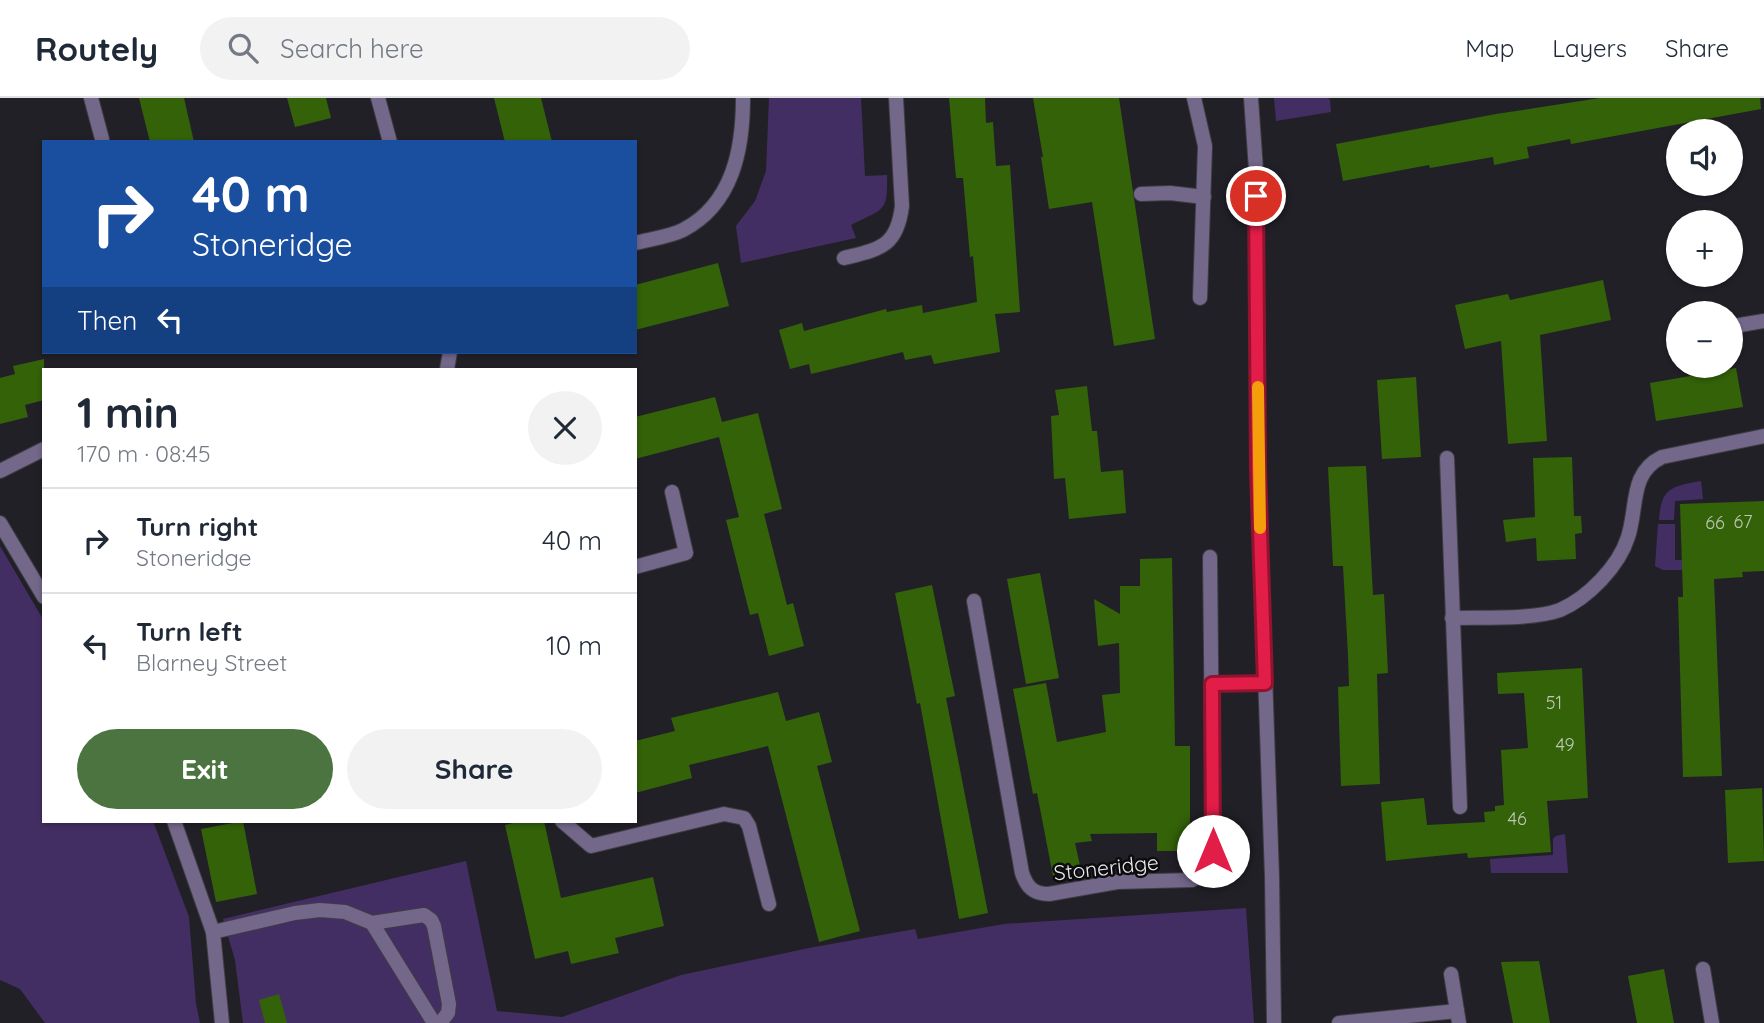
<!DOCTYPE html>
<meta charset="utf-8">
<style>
:root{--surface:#fff;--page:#f2f2f3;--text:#1f2937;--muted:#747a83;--line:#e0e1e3;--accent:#4c7441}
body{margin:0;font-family:Quicksand,sans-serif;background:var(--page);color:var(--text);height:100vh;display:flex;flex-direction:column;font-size:26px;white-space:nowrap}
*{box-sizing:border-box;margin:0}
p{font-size:23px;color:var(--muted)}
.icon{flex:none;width:38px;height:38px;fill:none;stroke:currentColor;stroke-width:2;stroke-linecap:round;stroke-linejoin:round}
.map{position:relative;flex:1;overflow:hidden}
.drawer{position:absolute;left:42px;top:270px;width:595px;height:455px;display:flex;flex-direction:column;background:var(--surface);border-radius:0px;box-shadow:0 2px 5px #0004}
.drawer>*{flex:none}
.banner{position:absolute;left:42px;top:42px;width:595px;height:214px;border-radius:0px;box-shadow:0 2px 5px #0004;background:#1a4fa0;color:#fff;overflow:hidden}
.tools{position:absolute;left:1666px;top:21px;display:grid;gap:14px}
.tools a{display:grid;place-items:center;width:77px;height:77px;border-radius:50%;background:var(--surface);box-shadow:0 2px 5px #0004;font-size:35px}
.pin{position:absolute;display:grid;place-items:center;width:60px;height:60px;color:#fff;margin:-30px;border:4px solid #fff;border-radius:50%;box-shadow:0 2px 7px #0007}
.me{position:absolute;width:77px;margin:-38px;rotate:0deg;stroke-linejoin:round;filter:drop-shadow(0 0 5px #0008)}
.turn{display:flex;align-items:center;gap:24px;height:147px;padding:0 35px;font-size:32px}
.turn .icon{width:91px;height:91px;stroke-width:2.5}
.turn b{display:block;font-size:49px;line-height:60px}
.then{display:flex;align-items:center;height:66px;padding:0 35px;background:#0003;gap:14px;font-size:26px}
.round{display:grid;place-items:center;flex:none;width:74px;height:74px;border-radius:37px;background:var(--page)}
.summary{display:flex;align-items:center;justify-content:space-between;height:119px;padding:0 35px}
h1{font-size:42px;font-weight:700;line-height:52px}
.action{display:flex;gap:14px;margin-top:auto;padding:14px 35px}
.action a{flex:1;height:80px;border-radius:42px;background:var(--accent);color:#fff;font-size:28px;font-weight:700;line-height:80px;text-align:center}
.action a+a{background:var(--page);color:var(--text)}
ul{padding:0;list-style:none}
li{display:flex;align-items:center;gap:21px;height:105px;padding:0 35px;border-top:2px solid var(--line)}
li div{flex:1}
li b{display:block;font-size:26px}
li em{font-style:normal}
header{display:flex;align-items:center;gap:42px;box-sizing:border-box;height:98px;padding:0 35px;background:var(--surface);border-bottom:2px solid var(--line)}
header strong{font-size:33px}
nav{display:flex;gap:38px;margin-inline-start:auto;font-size:24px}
.search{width:490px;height:63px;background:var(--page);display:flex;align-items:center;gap:18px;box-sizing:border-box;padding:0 24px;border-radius:38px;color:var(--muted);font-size:26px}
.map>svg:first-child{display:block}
.green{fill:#432e63}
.building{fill:#336209}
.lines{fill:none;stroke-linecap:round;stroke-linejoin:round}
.minor-casing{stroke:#3e3c43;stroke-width:16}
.tertiary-casing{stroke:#3e3c43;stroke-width:16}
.minor{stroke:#73678a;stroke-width:14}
.tertiary{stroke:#73678a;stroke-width:14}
.route-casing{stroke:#92132f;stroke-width:18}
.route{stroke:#e11d48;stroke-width:12}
.slow{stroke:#f59e0b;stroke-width:12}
.labels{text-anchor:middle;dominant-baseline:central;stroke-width:5;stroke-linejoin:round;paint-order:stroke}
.number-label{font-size:18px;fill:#bcc7b4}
.street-label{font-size:21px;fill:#eae9ed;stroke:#0c0b0d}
</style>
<header>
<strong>Routely</strong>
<div class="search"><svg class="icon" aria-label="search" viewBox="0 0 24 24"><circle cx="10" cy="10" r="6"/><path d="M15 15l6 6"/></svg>Search here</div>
<nav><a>Map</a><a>Layers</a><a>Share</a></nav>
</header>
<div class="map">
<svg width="1764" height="925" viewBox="0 0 1764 925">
<rect width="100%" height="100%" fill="#222027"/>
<g class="green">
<path d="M 769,0 L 861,0 L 865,78 L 887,77 C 888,116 883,110 851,127 L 856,140 L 741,165 L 736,128 L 755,103 L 766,73 Z"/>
<path d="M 1274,0 L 1328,0 L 1330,2 L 1331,14 L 1276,23 Z"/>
<path d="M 1701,383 L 1703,401 L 1675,403 L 1674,422 L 1659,422 C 1661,390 1672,388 1701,383 Z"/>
<path d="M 1658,426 L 1675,426 L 1675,462 L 1682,462 L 1682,472 L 1663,472 L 1655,468 Z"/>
<path d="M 0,448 L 44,523 L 44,723 L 153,723 L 189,819 L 196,906 L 200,925 L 45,925 L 20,891 L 0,882 Z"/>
<path d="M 1565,736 L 1568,775 L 1491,775 L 1490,761 L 1553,757 L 1553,741 L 1556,738 Z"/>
<path d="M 466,763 L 497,913 L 562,919 L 681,877 L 809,850 L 915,831 L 918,841 L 1004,826 L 1246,810 L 1254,925 L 243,925 L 235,862 L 223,821 Z"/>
</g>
<g class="building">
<path d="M 139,0 L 184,0 L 194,44 L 150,44 Z"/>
<path d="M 287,0 L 326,0 L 331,20 L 295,29 Z"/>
<path d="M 494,0 L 541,0 L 552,44 L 505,44 Z"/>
<path d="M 949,0 L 985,0 L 986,25 L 993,24 L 996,68 L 1010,67 L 1020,214 L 995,216 L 1000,254 L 934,266 L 931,257 L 905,262 L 903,254 L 811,276 L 809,266 L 790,271 L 779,232 L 802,225 L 804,233 L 886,211 L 887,214 L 922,207 L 923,215 L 977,204 L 973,158 L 970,159 L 963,80 L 956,80 Z"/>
<path d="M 1033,0 L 1119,0 L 1155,241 L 1114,248 L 1092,104 L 1049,111 L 1041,59 L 1043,59 Z"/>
<path d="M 1600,0 L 1760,0 L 1761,11 L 1571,46 L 1570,41 L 1527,49 L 1529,60 L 1494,67 L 1493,59 L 1430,70 L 1429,67 L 1343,83 L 1336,46 L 1496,16 Z"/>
<path d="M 718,165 L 729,208 L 635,232 L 635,187 Z"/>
<path d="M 1603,182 L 1611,222 L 1540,237 L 1547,343 L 1508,346 L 1501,243 L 1465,251 L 1455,207 L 1508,196 L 1510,202 Z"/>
<path d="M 44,261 L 44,302 L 25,307 L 28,319 L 0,326 L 0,280 L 15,276 L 13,268 Z"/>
<path d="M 1736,270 L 1743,309 L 1656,323 L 1650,285 Z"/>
<path d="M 1416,279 L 1421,359 L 1382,361 L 1377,282 Z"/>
<path d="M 1087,288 L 1092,333 L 1097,333 L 1101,374 L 1123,372 L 1126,415 L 1069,421 L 1065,380 L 1054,381 L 1051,318 L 1059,317 L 1055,292 Z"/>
<path d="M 715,299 L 722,324 L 758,315 L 782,411 L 764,416 L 787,507 L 793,505 L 804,548 L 769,558 L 758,515 L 750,517 L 726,422 L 739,419 L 719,339 L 635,361 L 635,319 Z"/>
<path d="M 1572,359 L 1574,418 L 1581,418 L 1582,435 L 1575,436 L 1576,461 L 1537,463 L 1536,440 L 1506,444 L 1503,422 L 1535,419 L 1533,360 Z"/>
<path d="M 1366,368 L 1373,497 L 1384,496 L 1386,535 L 1388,575 L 1377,576 L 1380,686 L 1341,688 L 1338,589 L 1349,588 L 1348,557 L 1343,468 L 1333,468 L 1328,369 Z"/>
<path d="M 1764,403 L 1764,473 L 1742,474 L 1743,479 L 1714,481 L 1722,678 L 1683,679 L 1678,499 L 1683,499 L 1680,406 Z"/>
<path d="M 1172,460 L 1175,648 L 1190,648 L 1190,753 L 1157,753 L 1157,735 L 1090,736 L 1092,743 L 1075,745 L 1081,772 L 1053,778 L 1037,695 L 1033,696 L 1013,591 L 1046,585 L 1057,644 L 1106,634 L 1102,597 L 1120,595 L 1119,545 L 1098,548 L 1094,501 L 1120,516 L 1120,488 L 1140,488 L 1140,461 Z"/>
<path d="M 1040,475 L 1059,580 L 1026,586 L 1007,481 Z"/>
<path d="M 932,487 L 955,598 L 946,600 L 988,815 L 959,821 L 920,605 L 917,606 L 895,495 Z"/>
<path d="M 1582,570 L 1588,700 L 1547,703 L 1551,754 L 1468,760 L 1467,755 L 1386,763 L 1381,704 L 1424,700 L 1427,727 L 1485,724 L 1484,714 L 1495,713 L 1495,708 L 1504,707 L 1501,652 L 1528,650 L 1524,595 L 1498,596 L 1497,575 Z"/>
<path d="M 778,594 L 786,623 L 819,614 L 832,664 L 817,668 L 860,833 L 819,844 L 768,648 L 689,667 L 692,680 L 635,695 L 635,643 L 675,633 L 671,620 Z"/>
<path d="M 1762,690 L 1764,763 L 1728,765 L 1725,692 Z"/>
<path d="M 243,723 L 257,796 L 216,804 L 201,731 Z"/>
<path d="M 521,723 L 544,723 L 561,800 L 653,779 L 664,828 L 615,840 L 619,855 L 571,866 L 568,853 L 535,861 L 505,727 Z"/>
<path d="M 1539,863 L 1550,925 L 1513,925 L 1501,864 Z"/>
<path d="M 1664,871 L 1674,925 L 1637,925 L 1628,878 Z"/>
<path d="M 279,896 L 287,925 L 265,925 L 259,902 Z"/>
</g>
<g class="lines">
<defs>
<g id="minor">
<path d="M 91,0 L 102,41"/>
<path d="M 378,0 L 390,44"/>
<path d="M 1194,0 L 1205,48 L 1200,200"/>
<path d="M 1141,96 L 1170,95 L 1204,99"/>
<path d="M 635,145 C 650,141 669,139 683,132 C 733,106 743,51 743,0"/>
<path d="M 844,160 C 880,151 897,149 902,108 L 896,0"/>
<path d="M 1740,227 L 1764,223"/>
<path d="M 447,271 L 450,254"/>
<path d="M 1447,360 L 1460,709"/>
<path d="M 0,373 L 44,351"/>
<path d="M 0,425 L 44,499"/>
<path d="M 635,469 L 686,455 L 672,394"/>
<path d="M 974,503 L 1022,775 C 1027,789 1033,796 1049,796 L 1117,784 L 1192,782 C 1206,776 1210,768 1213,753 L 1210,459"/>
<path d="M 1452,520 C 1482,519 1533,522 1560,512 C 1588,500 1619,468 1628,439 C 1638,409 1629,375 1662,359 L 1764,338"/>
<path d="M 1212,586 L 1265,585"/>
<path d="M 174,723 L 213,834 L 222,925"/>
<path d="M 562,723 L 591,748 L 724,716 L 744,720 L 749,728 L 769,806"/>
<path d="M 372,825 L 434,925"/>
<path d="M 213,834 L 295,815 L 320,812 L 345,814 L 372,825 L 424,817 L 431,822 L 434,828 L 449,906 L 448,915 L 440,925"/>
<path d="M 1703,871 L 1712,925"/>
<path d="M 1451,876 L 1459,925"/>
<path d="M 1339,925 L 1457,913"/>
</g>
<path id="tertiary" d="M 1251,0 L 1256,72 L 1258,371 L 1272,779 L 1274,925"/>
</defs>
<use href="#minor" class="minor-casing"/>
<use href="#tertiary" class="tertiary-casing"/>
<use href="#minor" class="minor"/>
<use href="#tertiary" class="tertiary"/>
</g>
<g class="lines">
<defs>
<path id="route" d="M 1213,753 L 1212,586 L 1265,585 L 1258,371 L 1256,98"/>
</defs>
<use href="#route" class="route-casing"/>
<use href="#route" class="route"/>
<path class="slow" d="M 1258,289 L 1260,430"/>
</g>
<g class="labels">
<g class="number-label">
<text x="1743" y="423">67</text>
<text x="1715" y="424">66</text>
<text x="1554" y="604">51</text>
<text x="1565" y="646">49</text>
<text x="1517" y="720">46</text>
</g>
<g class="street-label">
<text transform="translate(1106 769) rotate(-6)">Stoneridge</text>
</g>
</g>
</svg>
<div class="tools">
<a><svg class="icon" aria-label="sound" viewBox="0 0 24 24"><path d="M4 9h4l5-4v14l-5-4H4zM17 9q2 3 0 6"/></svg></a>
<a>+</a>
<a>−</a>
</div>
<div class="pin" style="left:1256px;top:98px;background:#d93025"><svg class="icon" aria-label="arrive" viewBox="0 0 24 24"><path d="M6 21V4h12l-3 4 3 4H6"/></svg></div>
<svg class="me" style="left:1213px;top:753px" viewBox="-20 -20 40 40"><circle r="19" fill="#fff"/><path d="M0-13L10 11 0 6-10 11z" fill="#e11d48"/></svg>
<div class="banner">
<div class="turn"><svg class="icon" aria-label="right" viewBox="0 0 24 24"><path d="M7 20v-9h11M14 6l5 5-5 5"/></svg><div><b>40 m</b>Stoneridge</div></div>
<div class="then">Then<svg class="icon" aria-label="left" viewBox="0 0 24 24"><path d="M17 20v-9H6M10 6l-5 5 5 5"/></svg></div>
</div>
<section class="drawer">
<div class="summary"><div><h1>1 min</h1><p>170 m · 08:45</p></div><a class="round"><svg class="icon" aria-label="close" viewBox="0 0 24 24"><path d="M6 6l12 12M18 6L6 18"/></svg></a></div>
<ul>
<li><svg class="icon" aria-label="right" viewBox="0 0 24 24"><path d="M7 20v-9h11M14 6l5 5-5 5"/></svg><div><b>Turn right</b><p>Stoneridge</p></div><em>40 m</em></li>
<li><svg class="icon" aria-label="left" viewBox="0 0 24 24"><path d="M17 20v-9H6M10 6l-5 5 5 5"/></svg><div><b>Turn left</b><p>Blarney Street</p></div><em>10 m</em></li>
</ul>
<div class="action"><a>Exit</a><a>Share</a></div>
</section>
</div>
